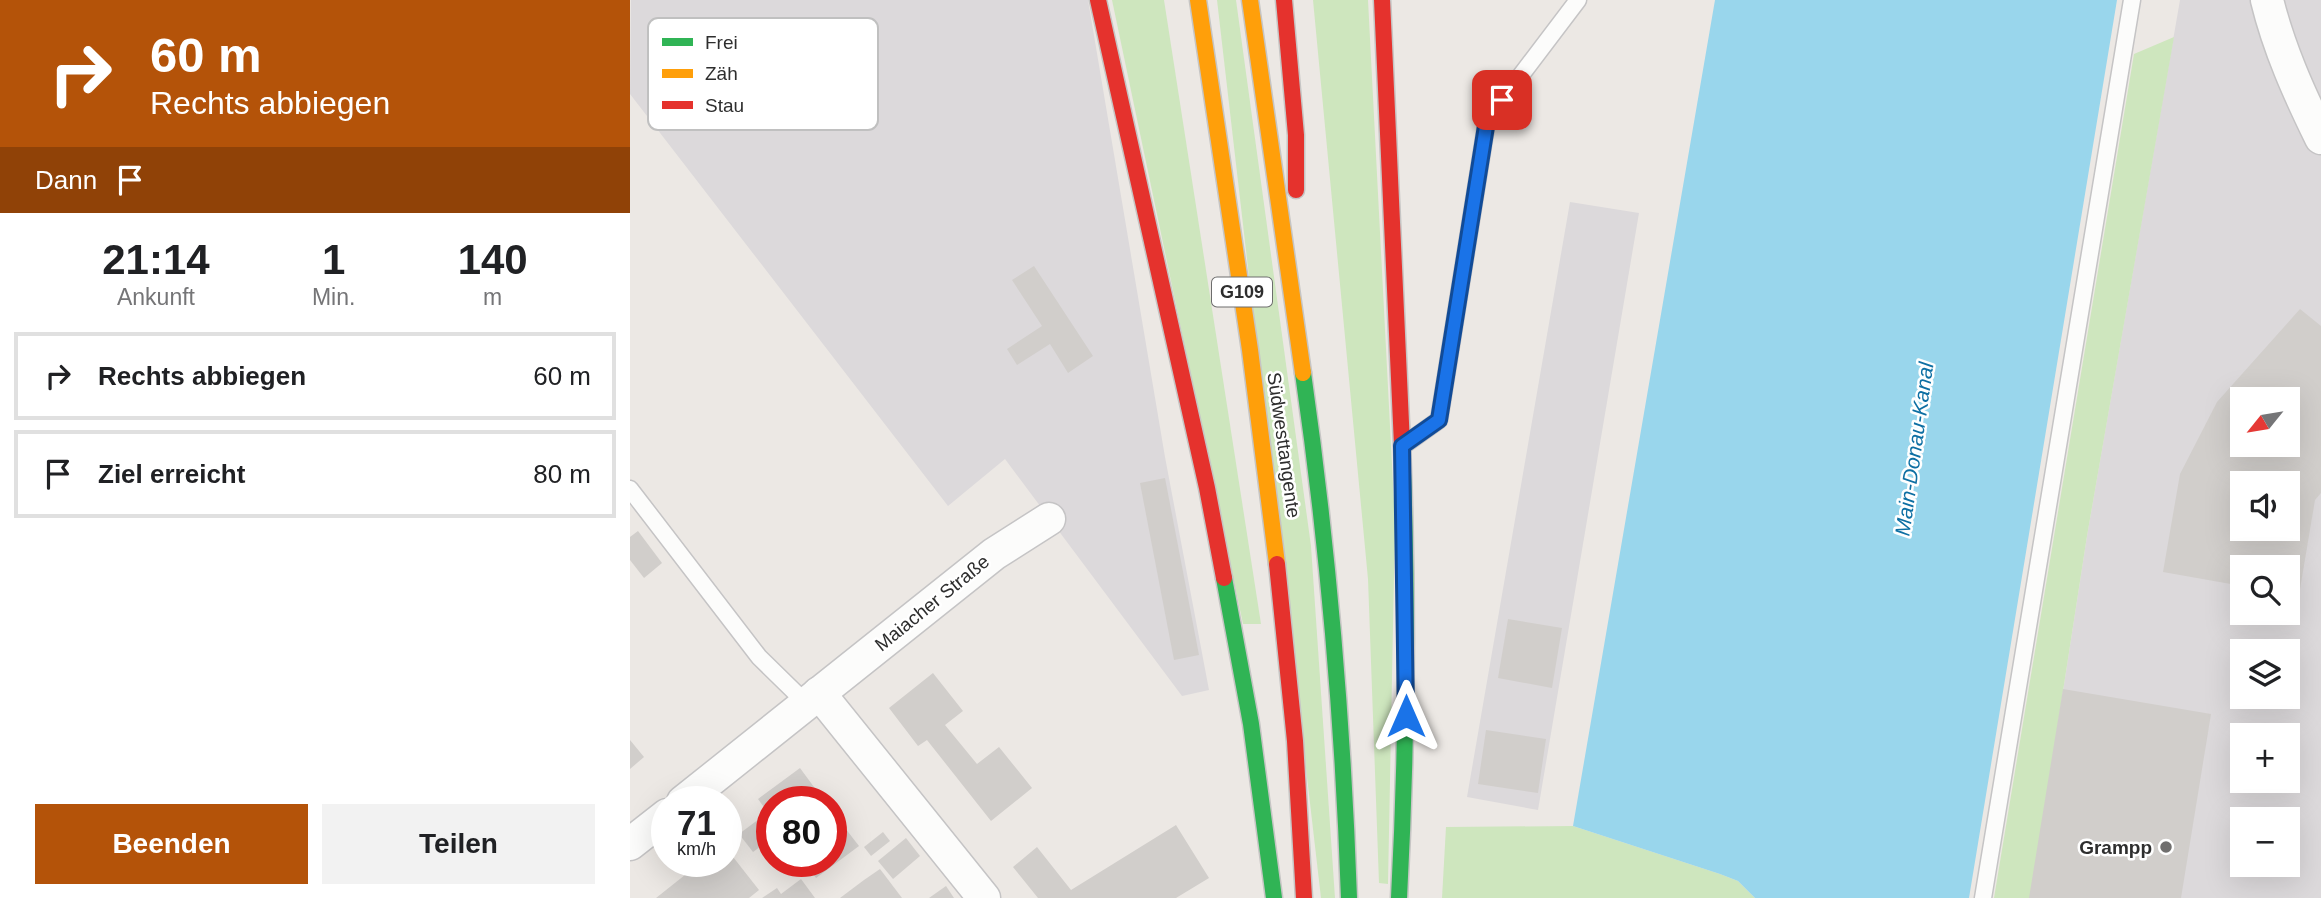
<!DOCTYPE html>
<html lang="de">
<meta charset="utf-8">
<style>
:root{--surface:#fff;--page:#f2f2f2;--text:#202124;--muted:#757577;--line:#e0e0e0;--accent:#b45309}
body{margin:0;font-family:Helvetica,sans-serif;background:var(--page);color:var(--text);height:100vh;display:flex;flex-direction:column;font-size:26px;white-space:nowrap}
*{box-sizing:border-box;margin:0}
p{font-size:23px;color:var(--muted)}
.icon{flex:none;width:38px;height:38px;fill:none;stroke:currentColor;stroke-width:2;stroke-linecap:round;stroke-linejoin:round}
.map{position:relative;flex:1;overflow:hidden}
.side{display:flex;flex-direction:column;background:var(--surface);width:630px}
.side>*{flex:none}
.guide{background:#b45309;color:#fff;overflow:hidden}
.needle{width:46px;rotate:240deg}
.fabs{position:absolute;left:1600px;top:387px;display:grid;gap:14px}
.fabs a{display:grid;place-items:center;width:70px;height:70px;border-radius:0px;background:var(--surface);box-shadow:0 7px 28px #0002;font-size:35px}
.speed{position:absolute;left:21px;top:786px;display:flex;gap:14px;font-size:35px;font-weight:700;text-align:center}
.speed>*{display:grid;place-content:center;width:91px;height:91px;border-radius:50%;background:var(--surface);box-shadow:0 7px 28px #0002;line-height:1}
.speed small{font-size:18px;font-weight:400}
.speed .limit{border:10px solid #d22;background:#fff;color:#111}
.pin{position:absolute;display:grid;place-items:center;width:60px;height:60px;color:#fff;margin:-30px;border-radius:14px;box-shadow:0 4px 10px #0006}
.me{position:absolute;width:77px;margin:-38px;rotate:0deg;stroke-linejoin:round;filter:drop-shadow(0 0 5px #0008)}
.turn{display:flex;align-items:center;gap:24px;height:147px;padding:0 35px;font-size:32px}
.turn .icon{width:91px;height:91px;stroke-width:2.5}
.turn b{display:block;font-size:49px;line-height:60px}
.then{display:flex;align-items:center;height:66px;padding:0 35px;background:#0003;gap:14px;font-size:26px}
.eta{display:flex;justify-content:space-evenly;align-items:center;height:119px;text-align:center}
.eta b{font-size:42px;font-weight:700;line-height:49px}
.button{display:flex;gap:14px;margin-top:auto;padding:14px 35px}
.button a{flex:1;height:80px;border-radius:0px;background:var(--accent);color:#fff;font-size:28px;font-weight:700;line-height:80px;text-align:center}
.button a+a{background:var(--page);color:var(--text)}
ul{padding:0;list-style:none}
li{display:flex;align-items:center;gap:21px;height:88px;margin:0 14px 10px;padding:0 21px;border:4px solid var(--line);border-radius:0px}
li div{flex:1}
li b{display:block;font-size:26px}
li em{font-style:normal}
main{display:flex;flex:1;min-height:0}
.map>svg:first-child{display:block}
.industrial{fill:#dcd9db;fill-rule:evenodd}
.green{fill:#cee6be}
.water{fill:#99d6ec}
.building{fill:#d1cecb;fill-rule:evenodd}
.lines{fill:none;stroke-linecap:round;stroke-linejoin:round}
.lane-casing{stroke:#c5c4c5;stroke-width:19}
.street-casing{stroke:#c5c4c5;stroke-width:35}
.fast-casing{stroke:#c6c5c4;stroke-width:19}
.slow-casing{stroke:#c6c5c4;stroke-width:19}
.jam-casing{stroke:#c6c5c4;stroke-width:19}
.lane{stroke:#fcfcfb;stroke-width:16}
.street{stroke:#fcfcfb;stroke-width:32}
.fast{stroke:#30b455;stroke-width:16}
.slow{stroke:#ff9f0a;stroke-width:16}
.jam{stroke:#e5322d;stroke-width:16}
.route-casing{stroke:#114b97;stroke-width:18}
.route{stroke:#1a73e8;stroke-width:12}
.poi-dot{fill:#706f6e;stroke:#fff;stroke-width:2.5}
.labels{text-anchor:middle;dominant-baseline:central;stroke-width:5;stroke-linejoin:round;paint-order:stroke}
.shield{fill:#fff;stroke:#6d6d6d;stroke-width:2}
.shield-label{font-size:18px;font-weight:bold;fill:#2e2e2e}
.street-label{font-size:19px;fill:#2e2e2e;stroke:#fff}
.poi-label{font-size:19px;font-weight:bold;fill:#2e2e2e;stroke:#fff;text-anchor:end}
.water-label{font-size:21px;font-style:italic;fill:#0d6fa3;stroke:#fff}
.key{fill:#fff;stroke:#c0c0c0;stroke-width:2}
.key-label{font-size:19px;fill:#2e2e2e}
</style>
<main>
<section class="side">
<div class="guide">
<div class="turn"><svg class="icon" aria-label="right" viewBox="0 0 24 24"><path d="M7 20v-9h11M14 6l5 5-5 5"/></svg><div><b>60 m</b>Rechts abbiegen</div></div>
<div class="then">Dann<svg class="icon" aria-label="arrive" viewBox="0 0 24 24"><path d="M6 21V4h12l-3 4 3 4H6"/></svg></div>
</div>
<div class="eta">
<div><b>21:14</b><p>Ankunft</p></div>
<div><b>1</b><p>Min.</p></div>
<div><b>140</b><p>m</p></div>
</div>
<ul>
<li><svg class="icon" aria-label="right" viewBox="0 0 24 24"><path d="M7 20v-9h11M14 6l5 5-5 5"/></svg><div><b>Rechts abbiegen</b></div><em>60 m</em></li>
<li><svg class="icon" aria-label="arrive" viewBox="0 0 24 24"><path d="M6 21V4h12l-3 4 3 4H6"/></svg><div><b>Ziel erreicht</b></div><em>80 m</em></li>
</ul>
<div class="button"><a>Beenden</a><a>Teilen</a></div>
</section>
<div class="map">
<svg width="1691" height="898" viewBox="0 0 1691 898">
<rect width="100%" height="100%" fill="#ece8e4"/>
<g class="industrial">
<path d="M 1,0 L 458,0 L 535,457 L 579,690 L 552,696 L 375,459 L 318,506 L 0,94 Z"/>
<path d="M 1550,0 L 1691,0 L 1691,898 L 1401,898 L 1457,536 ZM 1612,399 L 1657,399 L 1657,444 L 1612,444 ZM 1612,483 L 1657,483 L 1657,528 L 1612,528 ZM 1612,567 L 1657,567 L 1657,612 L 1612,612 ZM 1612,651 L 1657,651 L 1657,696 L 1612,696 ZM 1612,735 L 1657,735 L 1657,780 L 1612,780 ZM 1612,819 L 1657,819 L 1657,864 L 1612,864 Z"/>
<path d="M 940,202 L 1009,213 L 908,810 L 837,797 Z"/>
</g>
<g class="green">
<path d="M 482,0 L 534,0 L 631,624 L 613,624 Z"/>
<path d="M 587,0 L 606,0 L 681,546 L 705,898 L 691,898 Z"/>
<path d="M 683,0 L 738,0 L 765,523 L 758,884 L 749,883 L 738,579 Z"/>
<path d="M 1544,37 L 1457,536 L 1401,898 L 1364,898 L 1504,54 Z"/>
<path d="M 943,826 L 1090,874 L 1108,881 L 1125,898 L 812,898 L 816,827 Z"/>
</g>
<path class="water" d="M 1085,0 L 1487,0 L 1339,898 L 1125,898 L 1108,881 L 1090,874 L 943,826 Z"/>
<g class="building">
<path d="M 404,266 L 463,356 L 438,373 L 420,344 L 387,365 L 377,349 L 412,326 L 382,280 Z"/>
<path d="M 1670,309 L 1691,326 L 1691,493 L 1685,500 L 1669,595 L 1657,593 L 1657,567 L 1612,567 L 1612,586 L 1533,572 L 1550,474 L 1587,402 ZM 1612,399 L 1657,399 L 1657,444 L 1612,444 ZM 1612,483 L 1657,483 L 1657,528 L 1612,528 Z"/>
<path d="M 535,478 L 569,655 L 544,660 L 510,483 Z"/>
<path d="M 8,531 L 32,563 L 14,578 L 0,560 L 0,537 Z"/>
<path d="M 878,619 L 932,628 L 922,688 L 868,678 Z"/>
<path d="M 303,673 L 333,711 L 315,725 L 347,764 L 369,747 L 402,788 L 361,821 L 297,740 L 288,746 L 259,708 Z"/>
<path d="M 1433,689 L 1581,714 L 1551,898 L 1399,898 Z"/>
<path d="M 856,730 L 916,739 L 908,793 L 848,784 Z"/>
<path d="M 0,740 L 14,757 L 0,769 Z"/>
<path d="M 170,768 L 195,802 L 142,802 L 142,818 L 128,799 Z"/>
<path d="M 201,810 L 229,846 L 186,878 L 174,861 L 201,861 Z"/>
<path d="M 129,819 L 142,838 L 123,852 L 109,834 Z"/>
<path d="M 546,825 L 579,878 L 546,898 L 408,898 L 383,867 L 407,847 L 441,890 Z"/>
<path d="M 253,832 L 260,841 L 241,856 L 234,847 Z"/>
<path d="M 276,838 L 290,856 L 263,879 L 248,861 Z"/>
<path d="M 96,848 L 129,890 L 119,898 L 26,898 L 60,871 L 57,868 L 66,861 L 96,861 Z"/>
<path d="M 250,869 L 272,898 L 210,898 L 234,880 Z"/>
<path d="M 171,879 L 185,898 L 132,898 L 147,888 L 151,894 Z"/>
<path d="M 316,886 L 324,898 L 299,898 Z"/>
</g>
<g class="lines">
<defs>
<g id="lane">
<path d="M 774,445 L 809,420 L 857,120 L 948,0"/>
<path d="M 0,489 L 129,657 L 176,703"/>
<path d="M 1353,898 L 1502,0"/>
</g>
<g id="street">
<path d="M 1637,0 C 1649,49 1669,93 1691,138"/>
<path d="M 189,693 L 354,898"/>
<path d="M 53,802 L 364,554 L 419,519"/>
<path d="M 0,844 L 37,815"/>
</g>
<g id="fast">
<path d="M 673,373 C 698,547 713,722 719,898"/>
<path d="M 594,578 L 621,724 L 644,898"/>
<path d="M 769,898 C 777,747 778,596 772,445"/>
</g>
<g id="slow">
<path d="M 568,0 L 620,350 L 647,564"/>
<path d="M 620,0 L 673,373"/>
</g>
<g id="jam">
<path d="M 468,0 L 577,488 L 594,578"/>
<path d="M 654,0 L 666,135 L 666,190"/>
<path d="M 752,0 L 772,445"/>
<path d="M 647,564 L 665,741 L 674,898"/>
</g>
</defs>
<use href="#lane" class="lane-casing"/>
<use href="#street" class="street-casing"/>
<use href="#fast" class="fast-casing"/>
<use href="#slow" class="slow-casing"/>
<use href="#jam" class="jam-casing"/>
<use href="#lane" class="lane"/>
<use href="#street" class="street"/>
<use href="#fast" class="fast"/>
<use href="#slow" class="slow"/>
<use href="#jam" class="jam"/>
</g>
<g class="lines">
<defs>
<path id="route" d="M 776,716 L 772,446 L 809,420 L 857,120 L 872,100"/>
</defs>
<use href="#route" class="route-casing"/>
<use href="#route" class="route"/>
</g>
<circle class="poi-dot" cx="1536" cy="847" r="7"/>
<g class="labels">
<rect class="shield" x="582" y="277.5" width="60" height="29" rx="5"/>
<g class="shield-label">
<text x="612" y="292">G109</text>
</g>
<g class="street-label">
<text transform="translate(654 445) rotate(82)">Südwesttangente</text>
<text transform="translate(302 603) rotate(-39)">Maiacher Straße</text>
</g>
<g class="poi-label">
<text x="1522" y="847">Grampp</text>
</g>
<g class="water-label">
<text transform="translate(1284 449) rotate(-82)">Main-Donau-Kanal</text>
</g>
</g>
<rect x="18" y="18" width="230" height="112" rx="10" class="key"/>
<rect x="32" y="38" width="31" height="8" fill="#30b455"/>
<rect x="32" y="69" width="31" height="9" fill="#ff9f0a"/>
<rect x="32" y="101" width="31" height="8" fill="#e5322d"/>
<g class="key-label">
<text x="75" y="49">Frei</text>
<text x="75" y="80">Zäh</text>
<text x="75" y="112">Stau</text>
</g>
</svg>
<div class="fabs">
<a><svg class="needle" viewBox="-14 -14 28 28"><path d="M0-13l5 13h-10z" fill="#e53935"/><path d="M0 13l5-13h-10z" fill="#757577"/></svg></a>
<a><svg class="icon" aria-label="sound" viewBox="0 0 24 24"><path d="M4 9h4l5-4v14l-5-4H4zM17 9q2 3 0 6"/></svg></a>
<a><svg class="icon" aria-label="search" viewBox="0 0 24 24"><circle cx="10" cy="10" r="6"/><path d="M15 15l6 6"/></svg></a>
<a><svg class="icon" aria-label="layers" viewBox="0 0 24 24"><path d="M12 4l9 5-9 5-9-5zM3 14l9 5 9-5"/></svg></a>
<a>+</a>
<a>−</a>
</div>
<div class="speed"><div>71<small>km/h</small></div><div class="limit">80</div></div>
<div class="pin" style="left:872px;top:100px;background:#d93025"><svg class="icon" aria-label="arrive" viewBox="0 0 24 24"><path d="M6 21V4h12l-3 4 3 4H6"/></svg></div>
<svg class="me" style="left:776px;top:716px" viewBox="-20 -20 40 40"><path d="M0-17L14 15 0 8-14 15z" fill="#1a73e8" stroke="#fff" stroke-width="4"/></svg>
</div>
</main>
